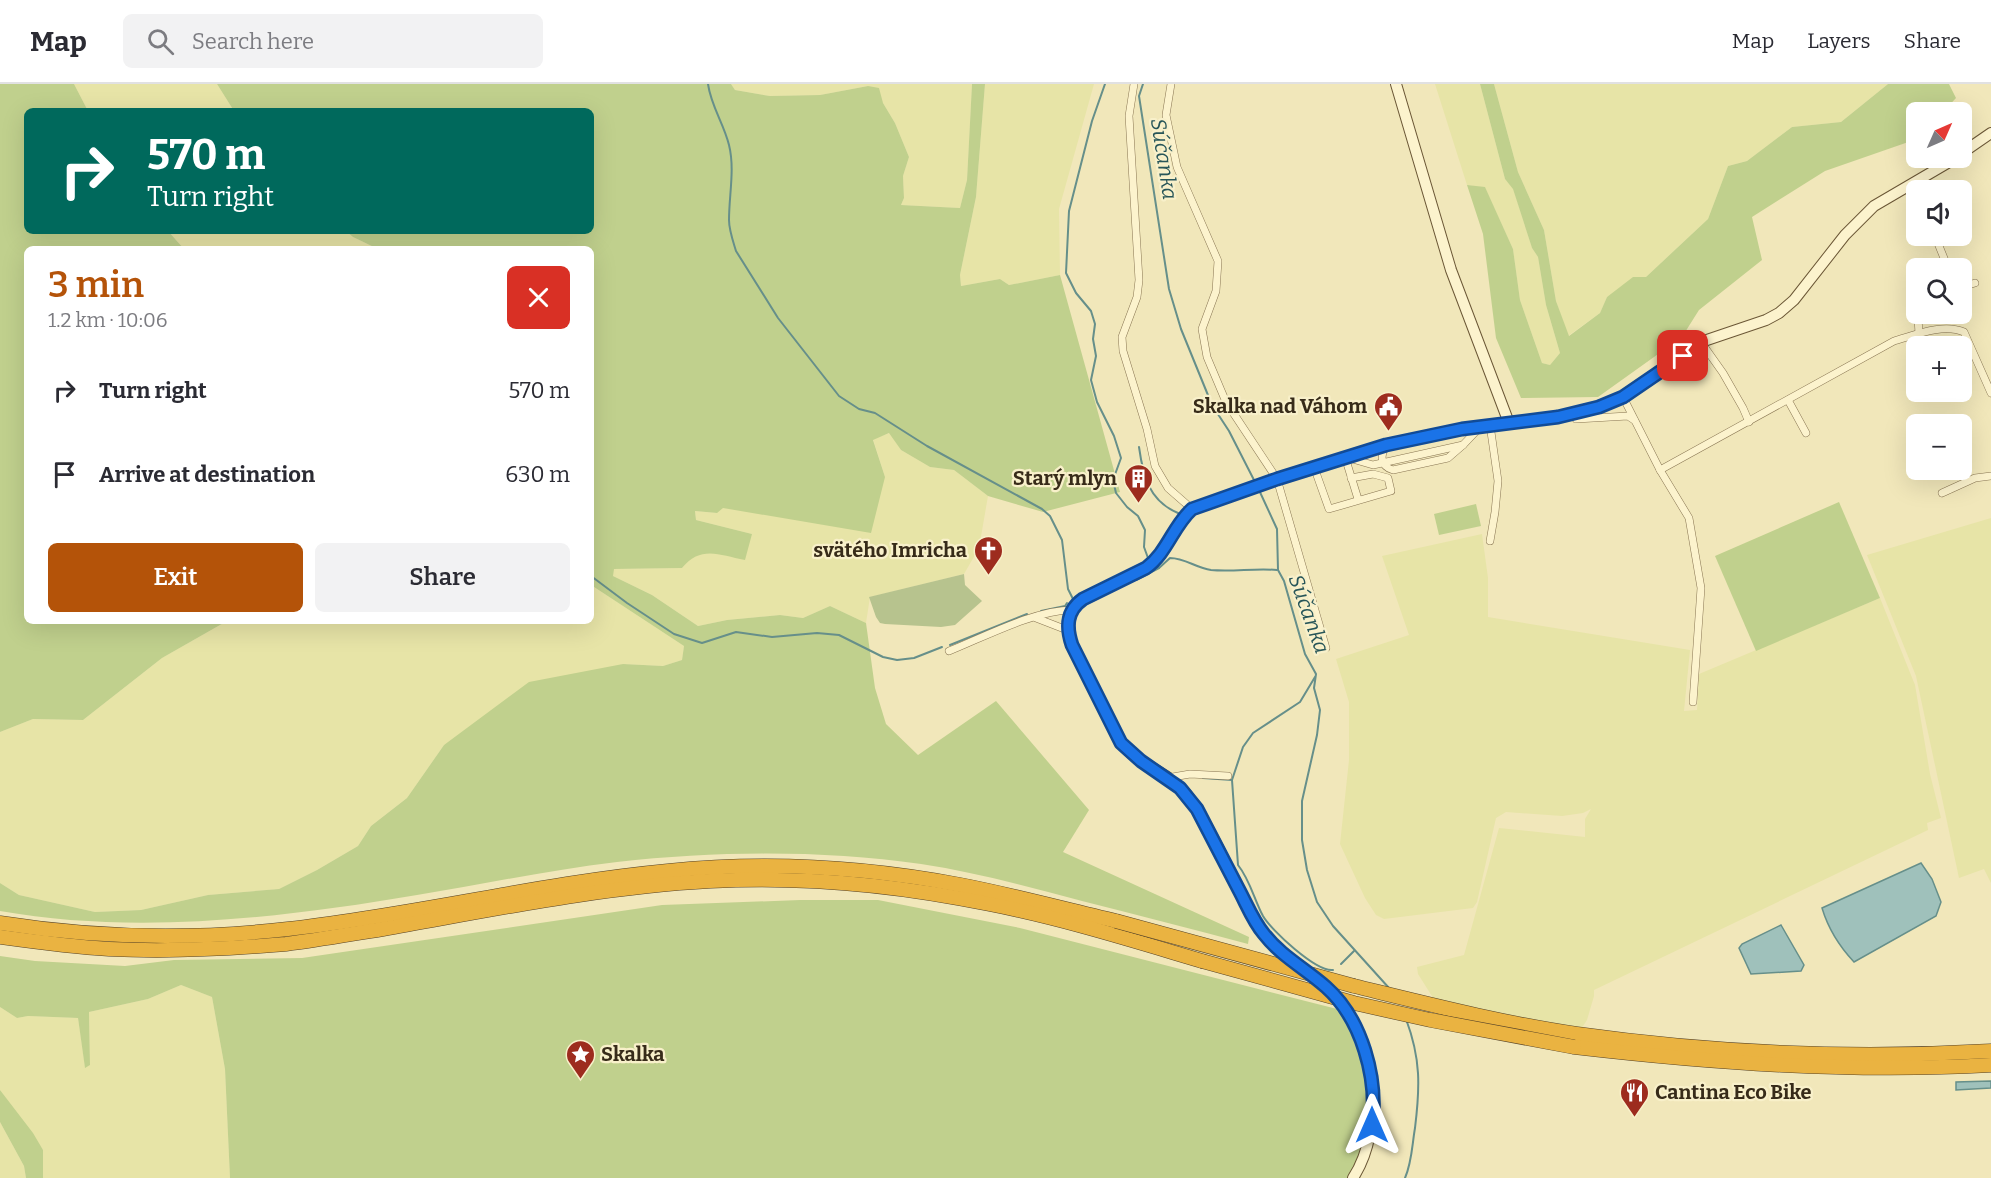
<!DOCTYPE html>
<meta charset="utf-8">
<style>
:root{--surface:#fff;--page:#f2f2f3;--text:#2b2b33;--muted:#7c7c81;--line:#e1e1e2;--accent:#b45309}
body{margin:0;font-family:Bitter,serif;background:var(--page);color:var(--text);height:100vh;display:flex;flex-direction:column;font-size:22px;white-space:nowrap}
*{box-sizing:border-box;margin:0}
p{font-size:20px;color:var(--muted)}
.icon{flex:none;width:33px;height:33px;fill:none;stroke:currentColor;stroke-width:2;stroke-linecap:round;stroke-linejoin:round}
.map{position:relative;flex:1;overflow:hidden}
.panel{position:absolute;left:24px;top:162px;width:570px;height:378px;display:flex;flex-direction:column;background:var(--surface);border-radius:9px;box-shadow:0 6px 24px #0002}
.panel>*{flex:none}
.banner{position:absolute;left:24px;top:24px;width:570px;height:126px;border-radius:9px;box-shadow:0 6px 24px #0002;background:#00695c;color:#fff;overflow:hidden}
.needle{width:39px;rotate:45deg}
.fabs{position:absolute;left:1906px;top:18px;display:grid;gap:12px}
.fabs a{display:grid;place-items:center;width:66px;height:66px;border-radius:9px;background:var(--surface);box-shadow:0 6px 24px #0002;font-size:30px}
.pin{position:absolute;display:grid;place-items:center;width:51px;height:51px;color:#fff;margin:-26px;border-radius:12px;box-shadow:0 3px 9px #0006}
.me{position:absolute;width:66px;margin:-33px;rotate:0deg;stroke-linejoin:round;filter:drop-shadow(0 0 4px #0008)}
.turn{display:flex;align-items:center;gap:21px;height:126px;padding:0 24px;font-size:27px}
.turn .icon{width:78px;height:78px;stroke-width:2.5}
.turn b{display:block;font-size:42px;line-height:51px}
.round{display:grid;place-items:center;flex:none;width:63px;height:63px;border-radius:9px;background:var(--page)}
.headline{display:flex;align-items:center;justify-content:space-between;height:102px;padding:0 24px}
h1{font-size:36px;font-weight:600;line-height:45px;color:var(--accent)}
.primary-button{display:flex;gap:12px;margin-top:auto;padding:12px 24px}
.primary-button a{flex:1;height:69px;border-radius:9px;background:var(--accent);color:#fff;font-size:24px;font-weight:600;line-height:69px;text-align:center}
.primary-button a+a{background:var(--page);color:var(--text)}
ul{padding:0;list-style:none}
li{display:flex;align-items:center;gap:18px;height:84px;padding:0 24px}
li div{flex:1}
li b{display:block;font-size:22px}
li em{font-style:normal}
header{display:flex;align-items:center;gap:36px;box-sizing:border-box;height:84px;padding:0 30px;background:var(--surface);border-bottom:2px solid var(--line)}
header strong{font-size:28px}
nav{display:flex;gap:33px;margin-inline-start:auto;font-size:21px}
.search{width:420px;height:54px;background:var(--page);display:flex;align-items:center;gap:15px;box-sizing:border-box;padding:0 21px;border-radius:9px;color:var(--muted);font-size:22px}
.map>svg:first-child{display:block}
.farmland{fill:#e7e4a7}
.green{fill:#c0d08d}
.cemetery{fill:#b7c38e}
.water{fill:#9fc1bb;stroke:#668f8a;stroke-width:1.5}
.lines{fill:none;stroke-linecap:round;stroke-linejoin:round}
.stream{stroke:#668f8a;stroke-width:2}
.street-casing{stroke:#897653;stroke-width:8}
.secondary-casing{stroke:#6b5736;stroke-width:12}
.highway-casing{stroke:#564328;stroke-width:15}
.street{stroke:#fcf3cd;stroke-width:7}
.secondary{stroke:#fcf3cd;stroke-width:10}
.highway{stroke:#eab341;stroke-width:14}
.highway-bridge-casing{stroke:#564328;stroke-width:15;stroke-linecap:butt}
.highway-bridge{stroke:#eab341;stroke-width:14}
.route-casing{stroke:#114b97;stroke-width:15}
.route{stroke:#1a73e8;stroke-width:10}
.labels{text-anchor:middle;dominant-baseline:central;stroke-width:4.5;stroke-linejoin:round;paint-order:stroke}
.poi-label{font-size:20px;font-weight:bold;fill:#372b19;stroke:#f8f0ca;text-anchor:end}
.water-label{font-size:21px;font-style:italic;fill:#275558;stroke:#f8f0ca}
</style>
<header>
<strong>Map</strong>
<div class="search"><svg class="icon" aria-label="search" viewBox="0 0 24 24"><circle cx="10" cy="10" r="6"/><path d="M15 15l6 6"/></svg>Search here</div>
<nav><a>Map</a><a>Layers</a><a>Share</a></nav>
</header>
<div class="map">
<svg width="1991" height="1094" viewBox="0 0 1991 1094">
<rect width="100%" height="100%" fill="#f1e7ba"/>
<g class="farmland">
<path d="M 74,0 L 217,0 L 234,27 L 88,27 Z"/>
<path d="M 731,0 L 972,0 L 967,96 L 960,124 L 901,121 L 904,114 L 903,92 L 909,73 L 895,39 L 883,19 L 868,2 L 820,11 L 770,12 L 735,6 Z"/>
<path d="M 985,0 L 1094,0 L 1059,125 L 1060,191 L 1009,201 L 1000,195 L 961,202 L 960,191 L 976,113 Z"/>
<path d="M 1435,0 L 1480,0 L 1505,95 L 1513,104 L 1532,164 L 1538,173 L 1546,221 L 1560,269 L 1550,281 L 1542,279 L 1520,216 L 1513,165 L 1485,104 L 1467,101 Z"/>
<path d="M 1494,0 L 1888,0 L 1841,38 L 1792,43 L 1747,77 L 1728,82 L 1708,135 L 1646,193 L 1607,213 L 1600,229 L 1568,252 L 1556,217 L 1544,146 L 1518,88 Z"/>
<path d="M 168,147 L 346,147 L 353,153 L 378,165 L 184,165 Z"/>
<path d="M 890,349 L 901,366 L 930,383 L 954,386 L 988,412 L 979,464 L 964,490 L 870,513 L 866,539 L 830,522 L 803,534 L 780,531 L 727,536 L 698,542 L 652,511 L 613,492 L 613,485 L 682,484 L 690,474 L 752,450 L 696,436 L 695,427 L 716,429 L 722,424 L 885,393 L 873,355 Z"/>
<path d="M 1991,434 L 1991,799 L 1984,785 L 1959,794 L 1916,592 L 1867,471 Z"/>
<path d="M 1482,450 L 1488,494 L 1488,533 L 1690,566 L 1684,627 L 1697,626 L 1699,590 L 1880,514 L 1915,601 L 1930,690 L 1941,734 L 1927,739 L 1928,746 L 1594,906 L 1594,912 L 1587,936 L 1568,965 L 1443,945 L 1435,917 L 1418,890 L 1417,883 L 1464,871 L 1499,744 L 1585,753 L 1585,735 L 1591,725 L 1583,729 L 1562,732 L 1506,728 L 1496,734 L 1477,818 L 1473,824 L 1384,835 L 1376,831 L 1365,814 L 1340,760 L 1349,676 L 1349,618 L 1336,575 L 1409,551 L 1382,472 Z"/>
<path d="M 591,501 L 684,562 L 682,576 L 663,582 L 623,580 L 444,661 L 407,714 L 371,742 L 358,762 L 317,786 L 279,805 L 208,811 L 141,826 L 95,828 L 19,811 L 0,799 L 0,648 L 33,635 L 83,636 L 162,574 L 227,537 L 591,537 Z"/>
<path d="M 181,901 L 212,913 L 225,985 L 230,1094 L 43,1094 L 43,1066 L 0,1006 L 0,923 L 17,934 L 28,932 L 78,934 L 85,983 L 90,981 L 89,928 L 148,915 Z"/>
<path d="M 0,1038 L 24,1082 L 26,1094 L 0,1094 Z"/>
</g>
<g class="green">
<path d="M 0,0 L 74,0 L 88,27 L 27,27 L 27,147 L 168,147 L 184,165 L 27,165 L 27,537 L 227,537 L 162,574 L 83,636 L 33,635 L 0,648 Z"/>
<path d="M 217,0 L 731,0 L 735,6 L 770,12 L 820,11 L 868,2 L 879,4 L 883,19 L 895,39 L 909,73 L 903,92 L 904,114 L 901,121 L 960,124 L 967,96 L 972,0 L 985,0 L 976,113 L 960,191 L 961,202 L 1000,195 L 1009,201 L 1060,191 L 1120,408 L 1043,428 L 988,412 L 954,386 L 930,383 L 901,366 L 889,349 L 873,356 L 885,393 L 871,449 L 723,424 L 717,429 L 695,427 L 696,436 L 752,450 L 745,476 C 719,471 701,461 682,484 L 614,485 L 613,492 L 652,511 L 698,542 L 727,536 L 780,531 L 803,534 L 830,522 L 866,539 L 875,604 L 886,640 L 918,671 L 996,617 L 1089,726 L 1063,768 L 1249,853 L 1248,860 C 1193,845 1137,831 1082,817 C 1029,803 975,788 921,780 C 821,766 718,767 617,778 C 550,786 483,800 417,811 C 282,834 135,851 0,827 L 0,799 L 19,811 L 95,828 L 141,826 L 208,811 L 279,805 L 317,786 L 358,762 L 371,742 L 407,714 L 444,661 L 529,598 L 623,580 L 663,582 L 682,576 L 684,562 L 591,501 L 591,165 L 378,165 L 353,153 L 346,147 L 591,147 L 591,27 L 234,27 Z"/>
<path d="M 1480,0 L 1494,0 L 1518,88 L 1544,146 L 1556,217 L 1569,252 L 1600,229 L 1607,213 L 1633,193 L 1646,193 L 1708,135 L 1728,82 L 1747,77 L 1792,43 L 1841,38 L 1888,0 L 1949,0 L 1956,14 L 1943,28 L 1917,28 L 1917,55 L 1825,87 L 1752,133 L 1762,176 L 1699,226 L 1682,253 L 1598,313 L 1521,314 L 1496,254 L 1483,150 L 1467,101 L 1485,103 L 1513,165 L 1520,216 L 1542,279 L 1550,281 L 1560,269 L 1546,221 L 1538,173 L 1532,164 L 1513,105 L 1505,95 Z"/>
<path d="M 1839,418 L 1880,514 L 1756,567 L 1715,472 Z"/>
<path d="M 1476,420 L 1481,442 L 1439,451 L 1434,430 Z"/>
<path d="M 800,816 L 878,816 L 1020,844 L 1337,925 L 1347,933 L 1363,976 L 1366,996 L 1367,1050 L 1351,1090 L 1348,1094 L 230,1094 L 225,985 L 212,913 L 181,901 L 148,915 L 89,928 L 90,981 L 85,984 L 78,934 L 28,932 L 17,934 L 0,923 L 0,872 L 35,877 L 125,882 L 174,876 L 302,874 L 662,821 Z"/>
<path d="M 0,1006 L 33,1049 L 43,1066 L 43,1094 L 26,1094 L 24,1082 L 0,1038 Z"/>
</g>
<path class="cemetery" d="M 964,490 L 965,501 L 982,517 L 955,541 L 941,543 L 885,540 L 880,539 L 876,533 L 869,513 Z"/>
<g class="water">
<path d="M 1921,779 L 1932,795 L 1941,818 L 1936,832 L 1854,878 C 1839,862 1828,844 1822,824 Z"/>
<path d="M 1781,841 L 1804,881 L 1801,887 L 1751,890 L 1739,864 L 1742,860 Z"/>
<path d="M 1991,997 L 1991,1004 L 1956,1006 L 1956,998 Z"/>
</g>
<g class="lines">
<g class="stream">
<path d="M 708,0 C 711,22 724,40 729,61 C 735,85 729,111 729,136 C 729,146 733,157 736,167 L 778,234 L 839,312 L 859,325 L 875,329 L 927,362 L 1042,425 L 1050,432 L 1062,456 L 1068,505 L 1073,515"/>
<path d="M 1105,0 L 1092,37 L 1069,127 L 1066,189 L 1076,209 L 1091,227 L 1095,240 L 1093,255 L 1096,272 L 1091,296 L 1097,318 L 1114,352 L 1121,374 L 1113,396 L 1116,409 L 1127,423 L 1138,432 L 1145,446 L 1144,463 L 1148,474"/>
<path d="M 1143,0 L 1139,12 L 1169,205 L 1181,245 L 1212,321 L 1229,347 L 1255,398"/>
<path d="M 1139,363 C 1143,392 1149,417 1178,429"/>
<path d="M 1259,406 L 1277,445 L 1278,486 L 1284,497 L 1305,570 L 1316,590 L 1314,604 L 1320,626 L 1317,651 L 1302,717 L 1302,756 L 1307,786 L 1317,818 L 1333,842 L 1389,904"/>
<path d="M 1156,481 L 1159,484 L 1170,474 C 1185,474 1196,484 1211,486 C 1233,488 1255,484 1277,486"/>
<path d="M 591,492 L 627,519 L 674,550 L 702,559 L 736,548 L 772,553 L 817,549 L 839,551 L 883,573 L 897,576 L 914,574 L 942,563"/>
<path d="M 1136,496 L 1159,484"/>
<path d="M 1082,522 L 1128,499"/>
<path d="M 1041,527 L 1065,522 L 1067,519"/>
<path d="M 950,561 L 1027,530"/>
<path d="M 1315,593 L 1300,618 L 1253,649 L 1243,663 L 1232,696 L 1238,781 C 1250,796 1254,815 1263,832 C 1271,846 1316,888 1333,886"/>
<path d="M 1203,694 L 1232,696"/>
<path d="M 1341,880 L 1354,867"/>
<path d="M 1405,1094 C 1412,1078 1412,1061 1415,1044 C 1420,1003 1421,975 1406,935"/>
</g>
<defs>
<g id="street">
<path d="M 1134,0 L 1129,32 L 1139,196 L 1137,213 L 1122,253 L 1123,267 L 1147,345 L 1155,382 L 1168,404 L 1192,425"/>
<path d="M 1171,0 L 1166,31 L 1177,83 L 1218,177 L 1216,207 L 1202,245 L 1207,273 L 1226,318 L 1277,395 L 1326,564"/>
<path d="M 1935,152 L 1948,184"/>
<path d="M 1962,203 L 1975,199"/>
<path d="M 1917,217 L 1919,250"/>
<path d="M 1701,258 L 1723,289 L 1743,324 L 1749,338"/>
<path d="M 1623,313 L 1660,386 L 1689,434 L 1701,504 L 1693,618"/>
<path d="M 1788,316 L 1806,349"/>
<path d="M 1575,330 L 1576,335 L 1628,332 L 1634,336"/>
<path d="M 1386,361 C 1380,372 1380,382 1393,386 L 1448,374 L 1463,361"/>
<path d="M 1345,373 L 1358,415"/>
<path d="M 1349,374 L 1373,381 L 1463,361 L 1481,342"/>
<path d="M 1314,383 L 1329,425 L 1391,407 L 1388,394 L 1373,390 L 1351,394"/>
<path d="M 1660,386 L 1894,257 C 1915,251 1943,239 1964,248 L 1991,309"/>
<path d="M 1942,409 L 1975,394 L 1991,392"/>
<path d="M 1490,457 L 1495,428 L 1498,397 L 1490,341"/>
<path d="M 1036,534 L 1067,546"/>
<path d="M 949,567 C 984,553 1035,526 1072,526"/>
<path d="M 1167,694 L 1190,690 L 1228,692"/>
</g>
<g id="secondary">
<path d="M 1396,0 L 1451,186 L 1509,339"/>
<path d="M 1962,69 L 1991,49"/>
<path d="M 1353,1094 C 1386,1043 1376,955 1334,911 C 1313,889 1285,875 1265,852 C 1255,839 1248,823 1240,808 C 1224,776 1209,742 1188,712 C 1172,689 1139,682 1121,659 L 1072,561 C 1051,503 1126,506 1155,477 C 1170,462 1175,440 1192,425 L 1277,395 L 1386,361 L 1462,345 L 1575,330 L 1616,316 L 1638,303 L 1701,258 L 1766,236 L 1779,229 L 1794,216 L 1845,151 L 1874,122 L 1956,74"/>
</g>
<g id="highway">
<path d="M 0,839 C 95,854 191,856 288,845 C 415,831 540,799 668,787 C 765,777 866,783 961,801 C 1013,811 1064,825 1116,837"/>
<path d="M 0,853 C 36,858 73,863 109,865 C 168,868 228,865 286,860 C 319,856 351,850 383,845 C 491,826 600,803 710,797 C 803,792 897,801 989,820 C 1061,834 1131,856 1202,877"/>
<path d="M 1354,902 C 1428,920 1502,939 1577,950 C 1713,969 1853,975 1991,967"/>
<path d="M 1574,963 C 1712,979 1851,989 1991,981"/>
</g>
</defs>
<use href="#street" class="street-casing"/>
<use href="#secondary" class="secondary-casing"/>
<use href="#highway" class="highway-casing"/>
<use href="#street" class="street"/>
<use href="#secondary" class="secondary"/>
<use href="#highway" class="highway"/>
<defs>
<g id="highway-bridge">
<path d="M 1116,837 L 1354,902"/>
<path d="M 1202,877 L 1354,919 L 1430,936 L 1574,963"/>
</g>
</defs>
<use href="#highway-bridge" class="highway-bridge-casing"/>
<use href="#highway-bridge" class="highway-bridge"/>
</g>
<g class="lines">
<defs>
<path id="route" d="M 1372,1041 C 1378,994 1362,935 1326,903 C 1306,885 1281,872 1264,850 C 1253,837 1247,821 1239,806 C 1225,779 1211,752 1197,725 L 1180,704 L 1141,677 L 1121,659 L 1072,561 C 1066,543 1066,527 1083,515 L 1146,484 C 1167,469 1173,442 1192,425 L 1277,395 L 1386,361 L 1462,345 L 1558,333 L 1599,323 L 1623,313 L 1683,272"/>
</defs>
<use href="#route" class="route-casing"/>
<use href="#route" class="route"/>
</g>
<defs>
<symbol id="civic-pin" viewBox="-11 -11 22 30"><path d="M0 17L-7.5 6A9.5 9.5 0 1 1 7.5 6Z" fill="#9d2c1e" stroke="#f8f0ca"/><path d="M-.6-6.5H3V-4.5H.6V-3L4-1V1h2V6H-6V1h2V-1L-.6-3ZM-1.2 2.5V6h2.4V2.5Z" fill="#fff"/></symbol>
<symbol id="building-pin" viewBox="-11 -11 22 30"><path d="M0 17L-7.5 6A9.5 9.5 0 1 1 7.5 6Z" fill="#9d2c1e" stroke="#f8f0ca"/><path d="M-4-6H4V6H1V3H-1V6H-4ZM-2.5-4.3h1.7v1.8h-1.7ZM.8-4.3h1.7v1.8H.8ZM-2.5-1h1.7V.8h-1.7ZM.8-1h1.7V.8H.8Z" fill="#fff"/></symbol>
<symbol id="church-pin" viewBox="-11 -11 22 30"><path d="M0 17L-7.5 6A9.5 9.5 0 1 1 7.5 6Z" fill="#9d2c1e" stroke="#f8f0ca"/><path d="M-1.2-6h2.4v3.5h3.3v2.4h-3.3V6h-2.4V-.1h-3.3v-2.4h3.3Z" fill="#fff"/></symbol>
<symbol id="sight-pin" viewBox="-11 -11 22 30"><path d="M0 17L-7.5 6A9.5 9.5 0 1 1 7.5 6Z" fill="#9d2c1e" stroke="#f8f0ca"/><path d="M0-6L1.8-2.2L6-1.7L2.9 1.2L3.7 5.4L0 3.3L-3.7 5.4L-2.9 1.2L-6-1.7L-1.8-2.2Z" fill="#fff"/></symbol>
<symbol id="restaurant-pin" viewBox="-11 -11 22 30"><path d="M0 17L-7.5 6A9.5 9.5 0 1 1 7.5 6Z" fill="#9d2c1e" stroke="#f8f0ca"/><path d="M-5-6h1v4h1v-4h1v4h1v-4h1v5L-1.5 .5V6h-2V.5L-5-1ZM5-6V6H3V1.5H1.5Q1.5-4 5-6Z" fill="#fff"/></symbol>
</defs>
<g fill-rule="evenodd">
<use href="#civic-pin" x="1372" y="306" width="33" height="45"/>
<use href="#building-pin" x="1122" y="378" width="33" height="45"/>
<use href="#church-pin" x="972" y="450" width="33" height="45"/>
<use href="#sight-pin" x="564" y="954" width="33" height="45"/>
<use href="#restaurant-pin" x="1618" y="992" width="33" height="45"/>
</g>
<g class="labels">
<g class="poi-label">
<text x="1367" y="322">Skalka nad Váhom</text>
<text x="1117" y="394">Starý mlyn</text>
<text x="967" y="466">svätého Imricha</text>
<text x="601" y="970" text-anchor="start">Skalka</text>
<text x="1655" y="1008" text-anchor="start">Cantina Eco Bike</text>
</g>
<g class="water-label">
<text transform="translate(1164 75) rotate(81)">Súčanka</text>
<text transform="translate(1309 530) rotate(70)">Súčanka</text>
</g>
</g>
</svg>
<div class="fabs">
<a><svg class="needle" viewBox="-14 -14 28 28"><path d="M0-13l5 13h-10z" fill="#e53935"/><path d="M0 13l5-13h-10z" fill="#7c7c81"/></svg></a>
<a><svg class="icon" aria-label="sound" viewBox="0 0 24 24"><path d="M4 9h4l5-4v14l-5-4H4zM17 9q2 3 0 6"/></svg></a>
<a><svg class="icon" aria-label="search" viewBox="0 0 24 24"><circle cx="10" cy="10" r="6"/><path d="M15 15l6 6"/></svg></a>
<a>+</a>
<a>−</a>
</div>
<div class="pin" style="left:1683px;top:272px;background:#d93025"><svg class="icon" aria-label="arrive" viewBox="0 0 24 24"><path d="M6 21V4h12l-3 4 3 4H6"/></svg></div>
<svg class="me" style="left:1372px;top:1041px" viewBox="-20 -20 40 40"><path d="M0-17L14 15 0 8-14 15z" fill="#1a73e8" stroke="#fff" stroke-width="4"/></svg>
<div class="banner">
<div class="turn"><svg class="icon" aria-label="right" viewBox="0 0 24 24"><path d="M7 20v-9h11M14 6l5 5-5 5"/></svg><div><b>570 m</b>Turn right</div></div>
</div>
<section class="panel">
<div class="headline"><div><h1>3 min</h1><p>1.2 km · 10:06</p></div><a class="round" style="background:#d93025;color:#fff"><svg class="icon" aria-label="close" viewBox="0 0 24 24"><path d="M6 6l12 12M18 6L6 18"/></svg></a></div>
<ul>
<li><svg class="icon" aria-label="right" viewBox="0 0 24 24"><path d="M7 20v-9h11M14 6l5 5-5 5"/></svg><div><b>Turn right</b></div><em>570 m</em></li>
<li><svg class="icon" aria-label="arrive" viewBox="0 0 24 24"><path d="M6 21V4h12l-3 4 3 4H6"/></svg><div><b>Arrive at destination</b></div><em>630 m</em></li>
</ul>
<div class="primary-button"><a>Exit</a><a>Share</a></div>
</section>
</div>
